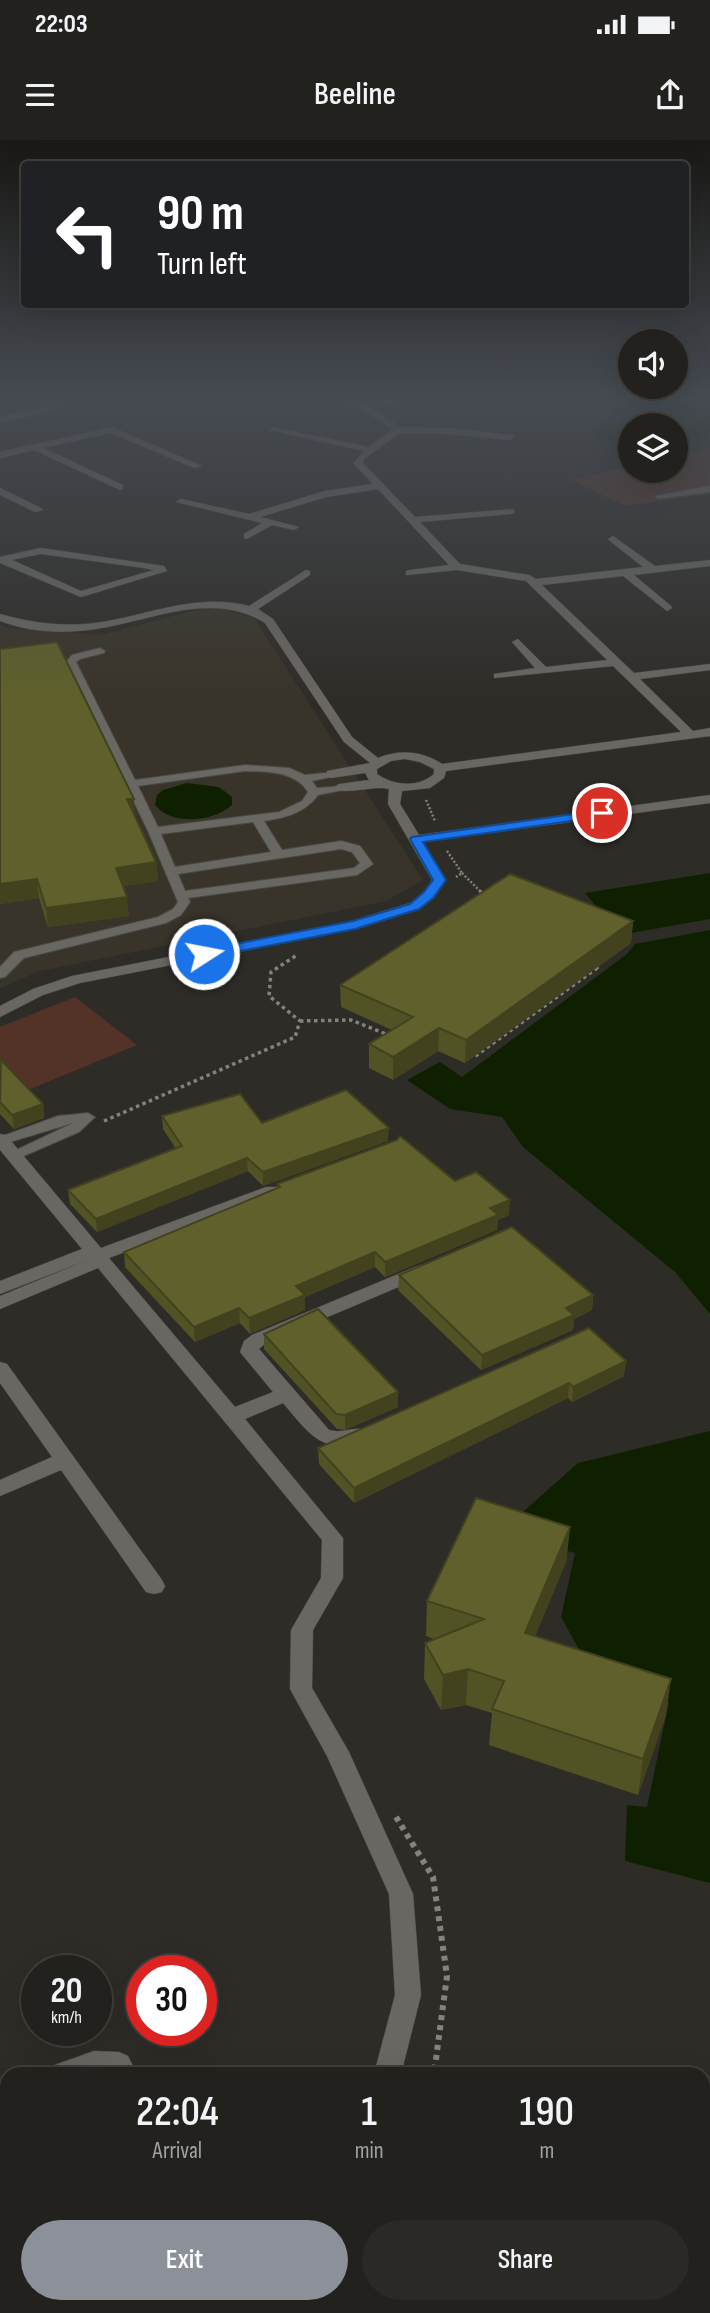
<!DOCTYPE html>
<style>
:root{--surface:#22211d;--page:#2a2926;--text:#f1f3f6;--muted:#a2a3a4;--line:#3f3e3b;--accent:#8c9099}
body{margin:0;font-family:"Sofia Sans Condensed",sans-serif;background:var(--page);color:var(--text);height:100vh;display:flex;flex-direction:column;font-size:26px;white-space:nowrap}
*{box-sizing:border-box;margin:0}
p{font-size:23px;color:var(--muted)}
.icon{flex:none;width:38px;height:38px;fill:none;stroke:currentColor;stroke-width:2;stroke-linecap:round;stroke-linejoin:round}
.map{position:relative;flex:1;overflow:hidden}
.details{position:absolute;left:0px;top:1927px;width:710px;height:247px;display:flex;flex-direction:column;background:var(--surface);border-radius:21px 21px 0 0;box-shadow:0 7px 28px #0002,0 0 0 2px var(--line)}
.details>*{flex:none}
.guide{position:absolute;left:21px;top:21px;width:668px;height:147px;border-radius:7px;box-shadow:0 7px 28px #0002,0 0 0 2px var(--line);background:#202124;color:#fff;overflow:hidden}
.controls{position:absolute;left:618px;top:189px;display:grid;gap:14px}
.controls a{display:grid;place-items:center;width:70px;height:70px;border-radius:50%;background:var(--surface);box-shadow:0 7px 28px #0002,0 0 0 2px var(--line);font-size:35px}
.speed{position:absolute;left:21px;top:1815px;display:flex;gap:14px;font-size:35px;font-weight:700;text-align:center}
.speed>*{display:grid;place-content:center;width:91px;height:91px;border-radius:50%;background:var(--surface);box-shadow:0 7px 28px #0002,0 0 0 2px var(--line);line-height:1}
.speed small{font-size:18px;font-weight:400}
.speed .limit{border:10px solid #d22;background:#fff;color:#111}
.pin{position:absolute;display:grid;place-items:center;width:60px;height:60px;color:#fff;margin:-30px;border:4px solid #fff;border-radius:50%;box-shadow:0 2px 7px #0007}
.me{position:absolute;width:77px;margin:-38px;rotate:79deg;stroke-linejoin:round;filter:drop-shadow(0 0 5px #0008)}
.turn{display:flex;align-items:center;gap:24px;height:147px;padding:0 21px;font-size:32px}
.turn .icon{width:91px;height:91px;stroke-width:2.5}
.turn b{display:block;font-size:49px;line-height:60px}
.eta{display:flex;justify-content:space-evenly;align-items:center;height:119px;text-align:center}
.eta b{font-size:42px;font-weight:600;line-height:49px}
.primary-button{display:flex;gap:14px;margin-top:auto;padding:14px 21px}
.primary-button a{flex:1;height:80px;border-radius:42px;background:var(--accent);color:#fff;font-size:28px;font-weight:600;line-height:80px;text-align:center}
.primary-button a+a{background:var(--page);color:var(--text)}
.status{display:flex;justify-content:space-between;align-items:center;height:49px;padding:0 35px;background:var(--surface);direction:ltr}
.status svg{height:19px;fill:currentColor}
header{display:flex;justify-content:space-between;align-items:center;height:91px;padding:0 21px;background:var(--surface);font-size:32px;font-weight:600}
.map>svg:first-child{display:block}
.built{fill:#39342a}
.green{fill:#533228}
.water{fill:#0f2001}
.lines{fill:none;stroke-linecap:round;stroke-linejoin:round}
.lane-casing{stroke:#4b4945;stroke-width:2}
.street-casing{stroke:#4b4945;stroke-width:1}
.path-far2{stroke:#84827e;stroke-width:2.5;stroke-dasharray:2 2;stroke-linecap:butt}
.path-far1{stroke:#84827e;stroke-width:3.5;stroke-dasharray:3.5 3.5;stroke-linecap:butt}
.path{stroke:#84827e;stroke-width:6;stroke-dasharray:5 5;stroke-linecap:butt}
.lane{fill:#696762;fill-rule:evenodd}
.street{fill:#696762;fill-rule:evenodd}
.wall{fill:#525325}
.shaded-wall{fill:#42431e}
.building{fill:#5f602b;stroke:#42431e;stroke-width:2}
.route{fill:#1a73e8;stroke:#114b97;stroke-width:2}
</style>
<div class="status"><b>22:03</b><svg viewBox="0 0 49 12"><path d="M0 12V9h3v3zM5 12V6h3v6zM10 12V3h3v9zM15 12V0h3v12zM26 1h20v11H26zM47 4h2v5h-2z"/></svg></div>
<header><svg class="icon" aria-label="menu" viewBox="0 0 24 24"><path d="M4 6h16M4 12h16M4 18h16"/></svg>Beeline<svg class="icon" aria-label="share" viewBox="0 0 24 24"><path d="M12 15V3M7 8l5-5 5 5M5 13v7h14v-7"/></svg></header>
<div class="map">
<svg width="710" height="2173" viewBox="0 0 710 2173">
<rect width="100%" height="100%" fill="#2e2c27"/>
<path class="built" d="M 216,467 L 254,478 L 423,740 L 386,761 L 40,831 L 0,848 L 0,484 L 7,488 L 101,495 L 196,470 Z"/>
<g class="green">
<path d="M 710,308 L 710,354 L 625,366 L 572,340 L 630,326 L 630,331 L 676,331 L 676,316 Z"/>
<path d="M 75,857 L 137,905 L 28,950 L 0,926 L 0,887 Z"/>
</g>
<g class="water">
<path d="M 710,257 L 710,293 L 676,301 L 676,285 L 630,285 L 630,307 L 589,291 Z"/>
<path d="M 187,643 L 219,647 L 232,657 L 232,665 C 213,682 172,686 155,665 L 157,655 L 163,650 Z"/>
<path d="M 710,733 L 710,779 L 620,795 L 585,753 Z"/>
<path d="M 710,790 L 710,1174 L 675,1132 L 523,1007 L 502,977 L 450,969 L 407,940 L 440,922 L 462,937 L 627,814 L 635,804 Z"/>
<path d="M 710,1291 L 710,1743 L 625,1721 L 627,1665 L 647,1667 L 669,1562 L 591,1531 L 561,1477 L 575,1413 L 499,1393 L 578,1323 Z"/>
</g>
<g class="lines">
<defs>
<g id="lane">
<path d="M 100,508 L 105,511 L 104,513 L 80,519 L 76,522 L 135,640 L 245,625 L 289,628 L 305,635 L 335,632 L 335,636 L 312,641 L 317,648 L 343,646 L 343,650 L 318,655 C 305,673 285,678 264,681 L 282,710 L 341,701 L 360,706 L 373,724 L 357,735 L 188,758 L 190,762 L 181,775 L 166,783 L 24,818 L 5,837 L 0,838 L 0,827 L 14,812 L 158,777 L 173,769 L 178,762 L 148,691 L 66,522 L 72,515 ZM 245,631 C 268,632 295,631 308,652 L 302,661 L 279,672 L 158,687 L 138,646 ZM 253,682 L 271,712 L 175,727 L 161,694 ZM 341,709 L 352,712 L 360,723 L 354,728 L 185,751 L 178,734 Z"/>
<path d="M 88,973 L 95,977 L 79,992 L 19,1018 L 9,1018 L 6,1015 L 73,983 L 0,1005 L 0,997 L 58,976 Z"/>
</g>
<g id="street">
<path d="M 32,256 L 44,256 L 64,267 L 0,283 L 0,277 L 52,266 Z"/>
<path d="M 339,256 L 350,256 L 364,264 L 399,256 L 417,256 L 370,268 L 401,287 L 449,288 L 513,295 L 514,297 L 510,300 L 449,294 L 400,293 L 364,319 L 363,323 L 415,377 L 514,369 L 514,373 L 511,374 L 420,382 L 460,424 L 529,435 L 536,439 L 643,427 L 610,401 L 608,399 L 613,396 L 655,426 L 710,420 L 710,426 L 634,435 L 671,466 L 672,468 L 667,471 L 623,436 L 542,445 L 634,533 L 710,524 L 710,530 L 640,539 L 693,591 L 710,588 L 710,596 L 446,631 L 444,638 L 430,648 L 402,651 L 400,664 L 419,695 L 710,655 L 710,663 L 423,702 L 446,740 L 434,758 L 420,769 L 360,788 L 80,843 L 43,855 L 0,877 L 0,866 L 33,849 L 72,836 L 352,781 L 410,763 L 424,752 L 432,740 L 388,664 L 389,649 C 373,645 344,656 333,648 L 339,644 L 369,640 L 365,633 L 331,638 L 327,637 L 327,631 L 370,623 L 344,602 L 265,483 C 215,452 160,477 107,487 C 72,494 34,494 0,481 L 0,474 C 32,483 62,487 95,483 C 147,476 196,452 249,466 L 306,430 L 310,431 L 310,435 L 258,469 L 273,479 L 352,597 L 378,618 C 399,609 423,611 442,624 L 681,592 L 613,526 L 494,538 L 494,534 L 535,528 L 512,502 L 518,499 L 546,527 L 607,520 L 526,441 L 457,430 L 406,435 L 406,431 L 410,430 L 449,425 L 378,349 L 326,357 L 260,377 L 299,387 L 294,390 L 272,385 L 247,399 L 244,398 L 244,394 L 262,383 L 176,362 L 181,359 L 249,374 L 325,351 L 373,344 L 353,323 L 364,311 L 269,290 L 273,287 L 369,307 L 393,289 ZM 405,619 L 420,622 L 434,629 L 434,634 C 418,648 394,646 377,634 L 377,629 L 391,621 Z"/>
<path d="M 112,287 L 202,326 L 194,328 L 111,293 L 43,308 L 123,345 L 123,349 L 120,350 L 34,310 L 0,318 L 0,312 Z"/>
<path d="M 710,346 L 710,352 L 659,359 L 654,356 Z"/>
<path d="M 0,348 L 41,368 L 43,370 L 35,372 L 0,355 Z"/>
<path d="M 41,408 L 164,426 L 167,431 L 81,457 L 0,423 L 0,417 ZM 41,414 L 144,428 L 154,430 L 81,451 L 12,420 Z"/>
<path d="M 0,994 L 6,995 L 101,1108 L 266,1047 L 278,1047 L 281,1051 L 278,1055 L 109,1118 L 235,1267 L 273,1252 L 240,1212 L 244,1201 L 252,1195 L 415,1127 L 421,1125 L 430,1131 L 427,1135 L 266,1203 L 259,1209 L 329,1290 C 343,1294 354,1286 367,1290 L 370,1295 L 367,1300 C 322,1317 309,1293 283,1263 L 245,1279 L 343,1398 L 343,1438 L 313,1490 L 312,1548 L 349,1612 L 413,1754 L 421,1855 L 401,1934 L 374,1934 L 395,1855 L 389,1754 L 327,1616 L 290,1549 L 291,1490 L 321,1438 L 322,1400 L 98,1128 L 0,1169 L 0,1156 L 90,1119 L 0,1154 L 0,1141 L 82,1109 L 0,1010 Z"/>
<path d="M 0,1222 L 7,1224 L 162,1440 L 165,1446 L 162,1452 L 154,1454 L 146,1452 L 61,1330 L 0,1356 L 0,1340 L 52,1317 L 0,1243 Z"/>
<path d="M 94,1911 L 119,1912 L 128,1916 L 137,1934 L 52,1934 L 55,1925 Z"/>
<path d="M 7,1940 L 7,1966 L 0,1967 L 0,1941 Z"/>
<path d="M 354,2166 L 384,2166 L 385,2173 L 355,2173 Z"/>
</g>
</defs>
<use href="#lane" class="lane-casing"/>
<use href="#street" class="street-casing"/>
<g class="path-far2">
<path d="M 426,660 L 435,681"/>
<path d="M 447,711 L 462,733 L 456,737"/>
<path d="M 462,733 L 482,753"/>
</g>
<g class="path-far1">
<path d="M 480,751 L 486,757"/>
<path d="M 300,881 L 351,880 L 391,896"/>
<path d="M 469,915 L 474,917 L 597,828 L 591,825"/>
<path d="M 104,981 L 295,897 L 300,881 L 269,856 L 271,832 L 297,815"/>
</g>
<g class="path">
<path d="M 396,1677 L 433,1737 L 447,1836 L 434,1934"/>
<path d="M 421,2166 L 422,2173"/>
</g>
<use href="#lane" class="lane"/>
<use href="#street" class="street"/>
</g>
<g class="wall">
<path d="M 0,509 L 135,676 L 156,722 L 158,741 L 123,746 L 129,776 L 48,787 L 39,758 L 0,764 Z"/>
<path d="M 633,781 L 631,803 L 465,923 L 438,911 L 393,940 L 369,928 L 369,904 L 392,890 L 341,867 L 340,845 Z"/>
<path d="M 0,921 L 43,964 L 44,978 L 14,989 L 0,974 Z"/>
<path d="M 162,976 L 262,983 L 388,1001 L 263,1046 L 248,1031 L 97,1092 L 70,1064 L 68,1050 L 176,1009 L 163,989 Z"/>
<path d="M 455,1041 L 509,1075 L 498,1080 L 497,1090 L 385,1137 L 375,1127 L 305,1157 L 305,1170 L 250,1194 L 240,1183 L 195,1202 L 125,1127 L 124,1112 L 277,1048 L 277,1044 Z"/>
<path d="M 399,1135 L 593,1155 L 592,1170 L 574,1179 L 573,1190 L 481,1230 L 398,1150 Z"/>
<path d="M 589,1188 L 624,1236 L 572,1262 L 568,1258 L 354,1363 L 319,1324 L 318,1308 Z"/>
<path d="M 264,1194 L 398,1252 L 398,1267 L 345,1290 L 337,1289 L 264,1209 Z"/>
<path d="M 570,1387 L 566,1422 L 535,1496 L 666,1575 L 638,1655 L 489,1605 L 492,1573 L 466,1565 L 441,1570 L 424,1539 L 425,1503 L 434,1499 L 426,1496 L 427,1461 Z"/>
</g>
<g class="shaded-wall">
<path d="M 127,659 L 134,659 L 135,677 Z"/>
<path d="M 156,722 L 158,741 L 118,747 L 116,728 Z"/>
<path d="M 37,739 L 39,758 L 0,764 L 0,744 Z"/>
<path d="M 127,757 L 129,776 L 48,787 L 46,768 Z"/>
<path d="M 633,781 L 631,803 L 465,923 L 466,900 Z"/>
<path d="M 439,888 L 438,911 L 393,940 L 393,917 Z"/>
<path d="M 43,964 L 44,978 L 14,989 L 12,975 Z"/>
<path d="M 389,988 L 388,1001 L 263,1046 L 263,1032 Z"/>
<path d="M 247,1018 L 248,1031 L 97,1092 L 96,1079 Z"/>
<path d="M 510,1060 L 509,1075 L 498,1080 L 497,1090 L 385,1137 L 385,1122 L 490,1068 Z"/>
<path d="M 375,1112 L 375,1127 L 305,1157 L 305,1170 L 250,1194 L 249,1178 L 296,1146 Z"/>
<path d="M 593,1155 L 592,1170 L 574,1179 L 573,1190 L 481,1230 L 482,1215 L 566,1168 Z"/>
<path d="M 239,1168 L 240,1183 L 195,1202 L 194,1187 Z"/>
<path d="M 626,1221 L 624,1236 L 572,1262 L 573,1247 Z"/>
<path d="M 569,1243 L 568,1258 L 354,1363 L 354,1348 Z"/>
<path d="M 398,1252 L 398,1267 L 345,1290 L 345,1275 Z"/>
<path d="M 570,1387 L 566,1422 L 522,1528 L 525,1493 Z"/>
<path d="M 468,1529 L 466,1565 L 441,1570 L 443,1535 Z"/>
<path d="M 671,1539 L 666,1575 L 638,1655 L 643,1619 Z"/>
</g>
<g class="building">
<path d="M 57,502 L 134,659 L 127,659 L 156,722 L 116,728 L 127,757 L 46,768 L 37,739 L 0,744 L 0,509 Z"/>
<path d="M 510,734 L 633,781 L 466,900 L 439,888 L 393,917 L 369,904 L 413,877 L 340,845 Z"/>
<path d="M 1,920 L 43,964 L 12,975 L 0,962 Z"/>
<path d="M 346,950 L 389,988 L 263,1032 L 247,1018 L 96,1079 L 68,1050 L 182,1006 L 162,976 L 240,954 L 262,983 Z"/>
<path d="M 400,996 L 455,1041 L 476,1032 L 510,1060 L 490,1068 L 498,1075 L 385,1122 L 375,1112 L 296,1146 L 305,1155 L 249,1178 L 239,1168 L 194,1187 L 124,1112 L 280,1047 L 277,1044 L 397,1000 Z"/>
<path d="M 512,1087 L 593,1155 L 566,1168 L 574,1175 L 482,1215 L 399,1135 Z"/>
<path d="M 318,1169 L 398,1252 L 345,1275 L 336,1274 L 264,1194 Z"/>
<path d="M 589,1188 L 626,1221 L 573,1247 L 569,1243 L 354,1348 L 318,1308 Z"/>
<path d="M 476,1358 L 570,1387 L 525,1493 L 671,1539 L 643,1619 L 492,1569 L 504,1541 L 468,1529 L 443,1535 L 425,1503 L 484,1479 L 427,1461 Z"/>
</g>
<linearGradient id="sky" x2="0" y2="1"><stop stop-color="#191815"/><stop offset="0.46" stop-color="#464b52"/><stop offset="1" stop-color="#464b52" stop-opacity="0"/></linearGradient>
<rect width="710" height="561" fill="url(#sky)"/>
<path class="route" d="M 602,670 L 607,671 L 607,676 L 423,702 L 446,740 L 433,758 L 419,769 L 355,789 L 204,818 L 197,814 L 204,810 L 353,781 L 410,764 L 424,752 L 433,740 L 410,699 L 412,697 Z"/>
</svg>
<div class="controls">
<a><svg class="icon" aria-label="sound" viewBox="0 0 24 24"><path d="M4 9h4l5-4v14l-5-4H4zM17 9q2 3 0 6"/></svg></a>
<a><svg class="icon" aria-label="layers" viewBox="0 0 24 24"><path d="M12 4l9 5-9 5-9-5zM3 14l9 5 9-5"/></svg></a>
</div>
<div class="speed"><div>20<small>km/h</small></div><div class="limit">30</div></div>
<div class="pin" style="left:602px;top:673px;background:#d93025"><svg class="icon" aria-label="arrive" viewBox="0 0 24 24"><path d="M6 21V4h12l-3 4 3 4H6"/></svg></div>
<svg class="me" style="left:204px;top:814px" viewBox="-20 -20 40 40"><circle r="17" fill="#1a73e8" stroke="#fff" stroke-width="3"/><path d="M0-11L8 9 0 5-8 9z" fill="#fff"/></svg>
<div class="guide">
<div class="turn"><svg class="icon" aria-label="left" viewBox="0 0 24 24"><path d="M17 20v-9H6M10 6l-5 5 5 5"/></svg><div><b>90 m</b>Turn left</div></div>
</div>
<section class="details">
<div class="eta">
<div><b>22:04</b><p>Arrival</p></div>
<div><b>1</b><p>min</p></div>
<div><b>190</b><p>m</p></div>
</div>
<div class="primary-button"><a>Exit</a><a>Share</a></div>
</section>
</div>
